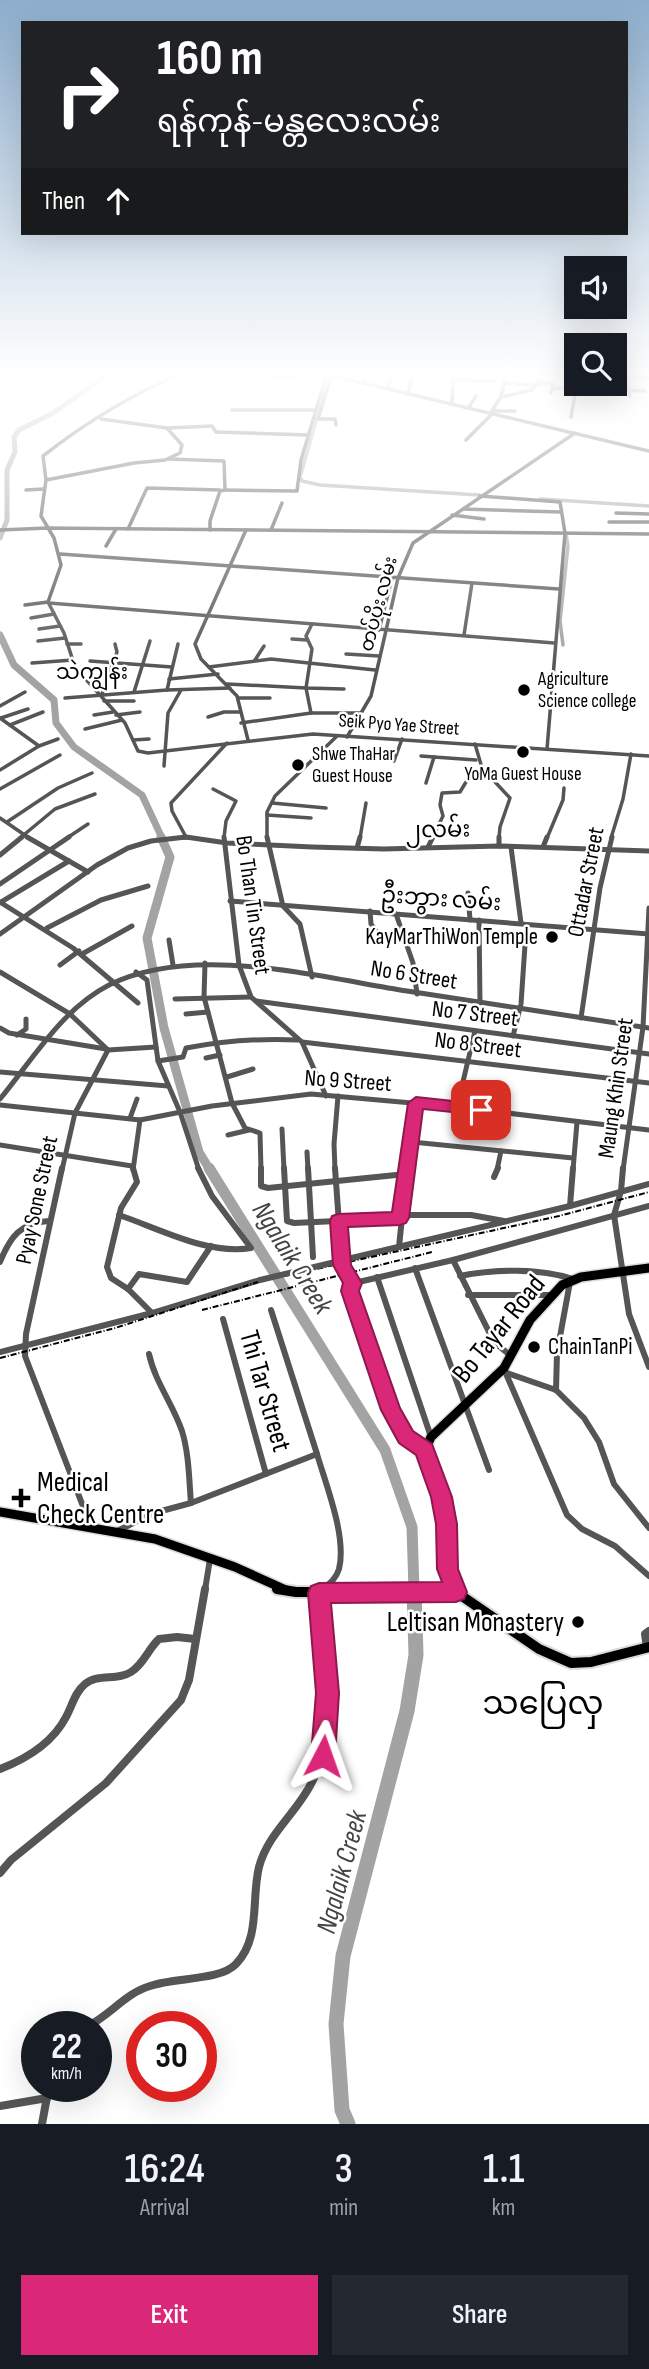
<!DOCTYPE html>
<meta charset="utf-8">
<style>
:root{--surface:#171b24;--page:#242831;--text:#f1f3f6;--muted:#9ea1a6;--accent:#db2777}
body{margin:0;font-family:"Sofia Sans Condensed","Noto Sans Myanmar",sans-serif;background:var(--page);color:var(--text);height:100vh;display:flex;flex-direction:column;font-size:26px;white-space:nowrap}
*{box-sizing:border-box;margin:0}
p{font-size:23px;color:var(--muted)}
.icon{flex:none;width:38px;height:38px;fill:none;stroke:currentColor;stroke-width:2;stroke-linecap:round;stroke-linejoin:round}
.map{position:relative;height:2124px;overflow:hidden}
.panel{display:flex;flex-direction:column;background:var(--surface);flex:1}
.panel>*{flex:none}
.banner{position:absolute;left:21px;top:21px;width:607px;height:214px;border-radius:0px;box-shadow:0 7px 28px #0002;background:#202124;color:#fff;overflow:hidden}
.buttons{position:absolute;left:564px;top:256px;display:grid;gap:14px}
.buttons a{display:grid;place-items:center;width:63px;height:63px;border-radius:0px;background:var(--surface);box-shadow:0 7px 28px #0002;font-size:35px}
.speed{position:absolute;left:21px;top:2011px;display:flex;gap:14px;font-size:35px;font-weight:700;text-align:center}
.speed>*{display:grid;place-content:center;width:91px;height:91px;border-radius:50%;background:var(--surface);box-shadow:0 7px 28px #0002;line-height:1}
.speed small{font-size:18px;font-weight:400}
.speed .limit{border:10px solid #d22;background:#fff;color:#111}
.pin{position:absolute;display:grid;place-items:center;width:60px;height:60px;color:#fff;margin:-30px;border-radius:14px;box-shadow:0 4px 10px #0006}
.me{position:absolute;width:77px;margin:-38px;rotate:4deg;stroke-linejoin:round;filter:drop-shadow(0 0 5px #0008)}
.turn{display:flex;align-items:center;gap:24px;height:147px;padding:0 21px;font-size:32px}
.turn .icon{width:91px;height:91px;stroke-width:2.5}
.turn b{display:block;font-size:49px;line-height:60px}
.then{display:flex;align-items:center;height:66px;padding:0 21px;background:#0003;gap:14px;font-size:26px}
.eta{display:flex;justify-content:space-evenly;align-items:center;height:119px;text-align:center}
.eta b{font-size:42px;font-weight:600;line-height:49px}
.cta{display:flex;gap:14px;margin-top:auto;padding:14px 21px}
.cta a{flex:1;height:80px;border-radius:0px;background:var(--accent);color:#fff;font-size:28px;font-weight:600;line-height:80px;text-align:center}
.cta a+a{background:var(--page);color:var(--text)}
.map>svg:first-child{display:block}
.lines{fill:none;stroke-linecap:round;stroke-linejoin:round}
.canal{stroke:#a3a3a3;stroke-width:3.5}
.river-far4{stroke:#a3a3a3;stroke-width:5}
.river-far3{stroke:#a3a3a3;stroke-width:7}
.river-far2{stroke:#a3a3a3;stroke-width:9}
.river-far1{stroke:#a3a3a3;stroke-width:11}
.river{stroke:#a3a3a3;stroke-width:15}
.major-far1-casing{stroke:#dbdbdb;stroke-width:12}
.major-casing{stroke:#dbdbdb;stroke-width:14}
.minor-far3{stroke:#555;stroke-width:3.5}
.minor-far2{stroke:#555;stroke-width:5}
.minor-far1{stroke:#555;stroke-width:6}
.minor{stroke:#555;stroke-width:8}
.major-far1{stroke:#000;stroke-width:9}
.major{stroke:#000;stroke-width:10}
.rail{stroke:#000;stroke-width:2;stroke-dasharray:6 2 1 2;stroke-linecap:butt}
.minor-bridge{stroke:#555;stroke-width:6}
.route{fill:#db2777;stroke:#8e194d;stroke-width:2}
.poi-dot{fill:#000;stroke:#fff;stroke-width:2.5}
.labels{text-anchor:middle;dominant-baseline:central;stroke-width:5;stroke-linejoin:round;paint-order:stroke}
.far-street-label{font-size:19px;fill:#000;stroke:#fff}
.far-poi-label{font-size:19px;fill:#000;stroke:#fff;text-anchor:start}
.far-quarter-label{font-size:21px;fill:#000;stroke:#fff}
.street-label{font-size:23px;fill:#000;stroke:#fff}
.poi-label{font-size:23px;fill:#000;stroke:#fff;text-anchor:end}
.near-water-label{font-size:28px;font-style:italic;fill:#444;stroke:#fff}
.near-street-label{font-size:28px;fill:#000;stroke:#fff}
.near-poi-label{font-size:28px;fill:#000;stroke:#fff;text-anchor:start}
.near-quarter-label{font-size:32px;fill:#000;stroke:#fff}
</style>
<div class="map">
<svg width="649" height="2124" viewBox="0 0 649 2124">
<rect width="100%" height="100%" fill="#fff"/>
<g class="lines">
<g class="canal">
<path d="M 329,376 L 300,477 L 302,481 L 320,485 L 479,495"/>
<path d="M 540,499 L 649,506"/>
<path d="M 563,645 L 560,621 L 568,546 L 566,534"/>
</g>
<path class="river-far4" d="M 0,538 L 7,520 L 7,470 L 15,452 L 14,437 L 19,430 L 53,413 L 112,372"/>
<path class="river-far3" d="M 0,635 L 14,665 L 54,700 L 56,723 L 74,747 L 142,795 L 162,838"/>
<path class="river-far2" d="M 161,837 L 170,857 L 147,938 L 164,1028 L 199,1152 L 210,1170"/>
<path class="river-far1" d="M 209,1168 L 385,1450 L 412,1527 L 414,1590"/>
<path class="river" d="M 348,2124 L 342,2110 L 336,2024 L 343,1956 L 407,1711 L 416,1655 L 414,1589"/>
<defs>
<g id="major-far1">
<path d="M 0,1512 L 155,1539 L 235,1567 L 286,1590"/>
<path d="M 455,1590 L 447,1569 L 445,1511 L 425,1450 L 431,1437 L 504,1368 L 530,1320 L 562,1285 L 581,1277 L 649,1268"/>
</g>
<g id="major">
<path d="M 277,1589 L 296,1592 L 456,1592 L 539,1649 L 571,1663 L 591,1662 L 649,1647"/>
<path d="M 455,1589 L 456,1592"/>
</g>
</defs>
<use href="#major-far1" class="major-far1-casing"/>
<use href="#major" class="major-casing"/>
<g class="minor-far3">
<path d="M 184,372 C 135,393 85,423 43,456 L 46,480 L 41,516 L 54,538 L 61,565 L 48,602 L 64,633 L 75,667 L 125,723 L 138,751 L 148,753 L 313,734 L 649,756"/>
<path d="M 317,372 L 649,451"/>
<path d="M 457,372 L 505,375"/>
<path d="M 525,372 L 576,375"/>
<path d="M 332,374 L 318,419 L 335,419 L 336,425"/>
<path d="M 614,375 L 649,378"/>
<path d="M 516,376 L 519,372"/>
<path d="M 627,376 L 630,396"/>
<path d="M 271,377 L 293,378 L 300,372"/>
<path d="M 453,380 L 493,381"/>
<path d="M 614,380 L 627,380"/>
<path d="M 364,383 L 366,372"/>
<path d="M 504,383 L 538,385"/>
<path d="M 539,383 L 553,383 L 551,393"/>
<path d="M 388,388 L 392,372"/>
<path d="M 552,388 L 645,391"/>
<path d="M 408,394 L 413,372"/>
<path d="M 501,397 L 532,390 L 541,375"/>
<path d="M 452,404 L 453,380 L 457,372"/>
<path d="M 469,407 L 476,396"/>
<path d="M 232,410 L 316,410 L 327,373"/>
<path d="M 494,411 L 515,411"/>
<path d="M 491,412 L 501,397 L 507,372"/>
<path d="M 571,417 L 576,389"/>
<path d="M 167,428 L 212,426 L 216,432 L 309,435"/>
<path d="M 466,440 L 493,413"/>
<path d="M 169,459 L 224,461 L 225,490 L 220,491 L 210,521 L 210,530"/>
<path d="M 46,480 L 134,463 L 165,460 L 180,453 L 182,445 L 167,428 L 101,419"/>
<path d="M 26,490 L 44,489"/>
<path d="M 225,490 L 297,491 L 301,460 L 316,410"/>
<path d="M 480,496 L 560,502 L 565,533 L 547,749"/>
<path d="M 463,509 L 561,512"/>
<path d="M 616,513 L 649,514"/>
<path d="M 452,515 L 484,519"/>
<path d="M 609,522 L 649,522"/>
<path d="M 128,529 L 147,488 L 220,490"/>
<path d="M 0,530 L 47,528 L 649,534"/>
<path d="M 246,530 L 195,644 L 201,659 L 237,696 L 248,740"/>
<path d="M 271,530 L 282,503"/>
<path d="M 106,546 L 116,529"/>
<path d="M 60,554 L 559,589"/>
<path d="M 49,603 L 554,643"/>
<path d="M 25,605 L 48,602"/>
<path d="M 31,618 L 54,614"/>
<path d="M 312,624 L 306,636 L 312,649 L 306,688 L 344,689"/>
<path d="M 39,629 L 60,626"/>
<path d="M 379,630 L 392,578"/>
<path d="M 464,635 L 472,583"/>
<path d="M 292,639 L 307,640"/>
<path d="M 38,641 L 65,638"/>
<path d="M 67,644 L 81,644"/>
<path d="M 346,654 L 379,656"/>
<path d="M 255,660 L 264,646"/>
<path d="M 90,661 L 172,667"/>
<path d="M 32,663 L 73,660"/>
<path d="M 209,667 L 271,659 L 375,670"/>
<path d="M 169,679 L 218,674"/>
<path d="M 227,684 L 306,688 L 311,713"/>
<path d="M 167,690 L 230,688"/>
<path d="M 134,692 L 150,641"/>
<path d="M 102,694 L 117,652 L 115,644"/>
<path d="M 65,698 L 167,690 L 178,644"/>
<path d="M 238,698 L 270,698"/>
<path d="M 104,701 L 134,701"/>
<path d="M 0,706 L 25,692"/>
<path d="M 94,715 L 113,712"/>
<path d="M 116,715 L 140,712"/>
<path d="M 208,717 L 224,712 L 240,712"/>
<path d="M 0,718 L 39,746"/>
<path d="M 1,718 L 28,709"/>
<path d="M 241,723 L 311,713 L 361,713"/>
<path d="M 10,725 L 43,712"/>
<path d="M 85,729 L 122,720"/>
<path d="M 347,737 L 371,696 L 398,578 L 413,543 L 575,433"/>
<path d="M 133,740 L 149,739"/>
<path d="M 475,744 L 482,768 L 510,798 L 500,827 L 499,838"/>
<path d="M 421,756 L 434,757"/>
<path d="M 394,761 L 402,739"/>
<path d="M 164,766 L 168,713 L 181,690"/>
<path d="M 0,770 L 39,746 L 58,739"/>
<path d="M 426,783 L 434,757 L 476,760"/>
<path d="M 0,789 L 60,755"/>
<path d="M 213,789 L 236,801 L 226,821 L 224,838"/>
<path d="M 272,803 L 326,808"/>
<path d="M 267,815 L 311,818"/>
<path d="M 0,818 L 29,838"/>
<path d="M 7,822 L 58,788 L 92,773"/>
<path d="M 186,837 L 172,811 L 171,803 L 227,743"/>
<path d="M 20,838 L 55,809 L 95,794"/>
<path d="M 67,838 L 88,824"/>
<path d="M 174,838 L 195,838"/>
<path d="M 267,838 L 267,812 L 275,796 L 337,736"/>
<path d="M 360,838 L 366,803"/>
<path d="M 432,838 L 443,816 L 440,805 L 442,793 L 460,792 L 466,782"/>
<path d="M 547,838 L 563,800 L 564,788"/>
<path d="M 611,838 L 623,799 L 631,754"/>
</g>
<g class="minor-far2">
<path d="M 27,837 L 88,872"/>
<path d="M 224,837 L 239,965 L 251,997 L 302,1042 L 326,1096"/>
<path d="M 267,837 L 283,906 L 300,924 L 312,977"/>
<path d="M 499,846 L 499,837"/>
<path d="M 428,847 L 433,837"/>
<path d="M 511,847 L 521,923"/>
<path d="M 543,847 L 547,837"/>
<path d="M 357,848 L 360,837"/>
<path d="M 0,855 L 22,837"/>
<path d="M 0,884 L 69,837"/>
<path d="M 468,893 L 470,920"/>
<path d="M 230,901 L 649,934"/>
<path d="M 0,902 L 73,948 L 138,1003"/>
<path d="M 1,902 L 69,861"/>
<path d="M 370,911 L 371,924 L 378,934 L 402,934"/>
<path d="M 396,914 L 413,963 L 417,994"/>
<path d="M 479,920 L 480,1003"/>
<path d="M 47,928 L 101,900 L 148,886"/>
<path d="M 0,934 L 97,865 L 128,848 L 151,841 L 186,837 L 227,843 L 312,847 L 384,849 L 499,846 L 649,851"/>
<path d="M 169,940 L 173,965"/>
<path d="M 82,954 L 132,926"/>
<path d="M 205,963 L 204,997 L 232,1103 L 245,1128 L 260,1133 L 261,1170"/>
<path d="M 60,965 L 79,951"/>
<path d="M 0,972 L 70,1014 L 108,1050 L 75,1113 L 62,1170"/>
<path d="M 136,972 L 147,980 L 158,1061 L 180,1112 L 199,1170"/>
<path d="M 175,999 L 251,997"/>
<path d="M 256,1001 L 649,1054"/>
<path d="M 186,1014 L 208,1012"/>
<path d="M 581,1018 L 600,888 L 612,837"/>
<path d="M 0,1028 L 9,1033 L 106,1049"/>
<path d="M 17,1035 L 26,1029 L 26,1019"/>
<path d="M 513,1036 L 521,1004 L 525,945"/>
<path d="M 302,1042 L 649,1083"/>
<path d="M 108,1050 L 156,1047"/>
<path d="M 206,1058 L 220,1055"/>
<path d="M 158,1061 L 183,1057 L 186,1048 C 223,1041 260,1038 298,1040"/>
<path d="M 0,1072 L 168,1086"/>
<path d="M 227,1077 L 253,1069"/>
<path d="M 0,1099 C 33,1059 62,1009 109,985 C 193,943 318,977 407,991 C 488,1003 568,1016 649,1028"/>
<path d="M 0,1105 L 140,1120 L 212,1106 L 311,1094 L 457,1107 L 649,1130"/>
<path d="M 457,1107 L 475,1031"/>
<path d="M 130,1118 L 137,1099"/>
<path d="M 282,1129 L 284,1170"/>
<path d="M 228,1135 L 249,1130"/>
<path d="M 412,1142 L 573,1158"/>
<path d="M 0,1145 L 132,1166"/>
<path d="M 307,1152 L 308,1170"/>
<path d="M 133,1170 L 140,1120"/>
<path d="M 335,1170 L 334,1144 L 338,1096"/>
<path d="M 407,1170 L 416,1103"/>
<path d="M 497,1170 L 501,1151"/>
<path d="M 573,1170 L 577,1122"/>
<path d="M 623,1170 L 643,1027 L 649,908"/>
</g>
<g class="minor-far1">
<path d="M 62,1168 L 26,1334 L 25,1356 L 91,1527"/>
<path d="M 133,1168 L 137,1182 L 121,1208 L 107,1267 L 111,1278 L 128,1289 L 152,1313"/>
<path d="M 261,1168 L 261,1186 L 268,1188 L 406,1174"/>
<path d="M 284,1168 L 287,1221 L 294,1223 L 400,1218"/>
<path d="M 308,1168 L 313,1257"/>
<path d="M 335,1168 L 342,1265 L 353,1283"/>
<path d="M 623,1168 L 621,1191 L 614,1215 L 629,1314 L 649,1367"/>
<path d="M 494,1177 L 498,1168"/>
<path d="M 570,1206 L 573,1168"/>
<path d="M 119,1215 C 160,1229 207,1255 251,1248 L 212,1196 L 198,1168"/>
<path d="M 400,1215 L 471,1215 L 504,1221"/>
<path d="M 399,1247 L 407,1168"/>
<path d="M 356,1257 L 570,1206 L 649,1184"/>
<path d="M 453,1260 L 494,1342 L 511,1356"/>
<path d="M 0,1262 C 10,1237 21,1222 49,1221"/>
<path d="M 415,1268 L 489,1470"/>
<path d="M 460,1276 C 494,1269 539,1268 573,1279"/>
<path d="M 377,1277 L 431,1437"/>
<path d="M 128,1289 L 139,1274 L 187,1282 L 211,1246"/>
<path d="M 468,1295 L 552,1295"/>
<path d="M 271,1310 L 317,1454"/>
<path d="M 223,1319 L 266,1474"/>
<path d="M 0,1352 L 152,1313 L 260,1280"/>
<path d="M 149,1354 C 155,1382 173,1404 182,1431 C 189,1454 189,1479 191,1503"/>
<path d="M 504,1369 L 567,1515 L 582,1529 L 615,1546 L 649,1576"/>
<path d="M 507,1373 L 556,1390 L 584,1418 L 599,1442 L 614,1484 L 649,1528"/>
<path d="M 556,1390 L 557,1353 L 570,1282"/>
<path d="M 425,1450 L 406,1437 L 396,1424 L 350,1291 L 350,1284 L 453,1260 L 649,1206"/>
<path d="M 115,1532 L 154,1513 L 191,1503 L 317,1454 C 326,1485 347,1537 339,1569 C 336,1579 329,1584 322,1590"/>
<path d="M 205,1590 L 210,1559"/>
</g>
<g class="minor">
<path d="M 647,1648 L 645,1634 L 649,1631"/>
<path d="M 0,1769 C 26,1759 53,1742 66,1717 C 72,1706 75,1692 85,1684 C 98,1673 117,1681 131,1672 C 144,1664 148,1649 159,1639 L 177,1637 L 195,1639"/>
<path d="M 0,1873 L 11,1860 L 106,1783 L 181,1700 L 189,1680 L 205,1589"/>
<path d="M 88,2026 C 110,2015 126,1993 150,1986 C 175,1977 220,1981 236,1964 C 261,1938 251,1899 259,1867 C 268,1833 297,1813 312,1782 C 340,1725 325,1653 319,1593 L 324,1589"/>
<path d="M 0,2106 L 47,2098"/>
<path d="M 42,2124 L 49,2086"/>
</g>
<use href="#major-far1" class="major-far1"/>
<use href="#major" class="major"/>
<g class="rail">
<path d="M 202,1310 L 432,1252"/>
<path d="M 0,1358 L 115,1328 L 261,1281 L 559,1216 L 649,1192"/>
</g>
<path class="minor-bridge" d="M 260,1280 L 356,1257"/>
</g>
<linearGradient id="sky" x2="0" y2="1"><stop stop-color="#8cadcc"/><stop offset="0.56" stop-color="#fff"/><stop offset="1" stop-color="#fff" stop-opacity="0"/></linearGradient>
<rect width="649" height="669" fill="url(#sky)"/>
<path class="route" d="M 416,1097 L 481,1104 L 489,1110 L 481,1115 L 423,1109 L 409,1218 L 406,1223 L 400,1225 L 348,1227 L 351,1265 L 362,1283 L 359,1291 L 400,1408 L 413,1431 L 432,1444 L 452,1497 L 457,1524 L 458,1569 L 467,1592 L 464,1599 L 456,1602 L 331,1603 L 339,1693 L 335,1756 L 331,1765 L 323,1768 L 315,1765 L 311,1756 L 316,1693 L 308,1593 L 311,1586 L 319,1583 L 442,1582 L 437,1569 L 436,1524 L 431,1497 L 416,1455 L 399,1443 L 381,1410 L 341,1291 L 343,1283 L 333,1265 L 330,1221 L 332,1216 L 338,1214 L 392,1212 L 408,1103 Z"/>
<g class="poi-dot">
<circle cx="524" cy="690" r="7"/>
<circle cx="523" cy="752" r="7"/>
<circle cx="298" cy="765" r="7"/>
<circle cx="552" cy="937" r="7"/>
<circle cx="534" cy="1347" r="7"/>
<path d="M17.5 1487.5h7v7h7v7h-7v7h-7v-7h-7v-7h7z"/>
<circle cx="578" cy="1622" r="7"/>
</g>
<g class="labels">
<g class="far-street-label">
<text transform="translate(379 604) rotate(-75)">တပ်ပိုး လမ်း</text>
<text transform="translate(399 725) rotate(4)">Seik Pyo Yae Street</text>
</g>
<g class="far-poi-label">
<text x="538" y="679">Agriculture<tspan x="538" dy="22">Science college</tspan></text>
<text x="312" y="754">Shwe ThaHar<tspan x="312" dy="22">Guest House</tspan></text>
<text x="523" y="774" text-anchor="middle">YoMa Guest House</text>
</g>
<g class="far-quarter-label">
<text x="92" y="672">သဲကျွန်း</text>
</g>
<g class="street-label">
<text transform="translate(438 830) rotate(-1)">၂လမ်း</text>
<text transform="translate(586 882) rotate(-79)">Ottadar Street</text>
<text transform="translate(441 899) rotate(4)">ဦးဘွား လမ်း</text>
<text transform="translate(253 905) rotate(82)">Bo Than Tin Street</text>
<text transform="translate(414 975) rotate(9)">No 6 Street</text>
<text transform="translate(475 1014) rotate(7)">No 7 Street</text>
<text transform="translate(478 1045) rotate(7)">No 8 Street</text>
<text transform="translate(348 1081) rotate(4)">No 9 Street</text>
<text transform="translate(616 1088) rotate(-82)">Maung Khin Street</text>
<text transform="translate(37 1200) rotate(-78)">Pyay Sone Street</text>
</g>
<g class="poi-label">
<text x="538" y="937">KayMarThiWon Temple</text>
<text x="548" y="1347" text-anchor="start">ChainTanPi</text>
</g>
<g class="near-water-label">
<text transform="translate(292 1258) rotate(58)">Ngalaik Creek</text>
<text transform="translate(342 1872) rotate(-75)">Ngalaik Creek</text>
</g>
<g class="near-street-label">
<text transform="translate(499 1329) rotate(-51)">Bo Tayar Road</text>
<text transform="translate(265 1391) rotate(74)">Thi Tar Street</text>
</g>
<g class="near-poi-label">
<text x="37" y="1482">Medical<tspan x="37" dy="32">Check Centre</tspan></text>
<text x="564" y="1622" text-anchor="end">Leltisan Monastery</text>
</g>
<g class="near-quarter-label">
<text x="543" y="1704">သပြေလှ</text>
</g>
</g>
</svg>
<div class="buttons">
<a><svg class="icon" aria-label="sound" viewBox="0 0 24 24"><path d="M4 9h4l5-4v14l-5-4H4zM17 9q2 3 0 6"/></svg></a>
<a><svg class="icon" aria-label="search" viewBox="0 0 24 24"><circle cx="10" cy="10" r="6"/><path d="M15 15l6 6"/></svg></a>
</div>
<div class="speed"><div>22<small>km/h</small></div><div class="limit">30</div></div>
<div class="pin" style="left:481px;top:1110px;background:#d93025"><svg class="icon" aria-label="arrive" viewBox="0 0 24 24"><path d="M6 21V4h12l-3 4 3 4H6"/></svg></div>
<svg class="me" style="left:323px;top:1756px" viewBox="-20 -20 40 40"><path d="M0-17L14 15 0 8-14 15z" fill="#db2777" stroke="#fff" stroke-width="4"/></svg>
<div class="banner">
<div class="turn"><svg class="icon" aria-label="right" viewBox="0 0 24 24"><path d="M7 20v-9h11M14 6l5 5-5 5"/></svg><div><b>160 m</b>ရန်ကုန်-မန္တလေးလမ်း</div></div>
<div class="then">Then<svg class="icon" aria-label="ahead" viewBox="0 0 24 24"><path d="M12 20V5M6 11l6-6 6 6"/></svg></div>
</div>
</div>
<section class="panel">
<div class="eta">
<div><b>16:24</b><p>Arrival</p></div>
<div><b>3</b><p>min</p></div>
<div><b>1.1</b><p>km</p></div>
</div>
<div class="cta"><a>Exit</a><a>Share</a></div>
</section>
